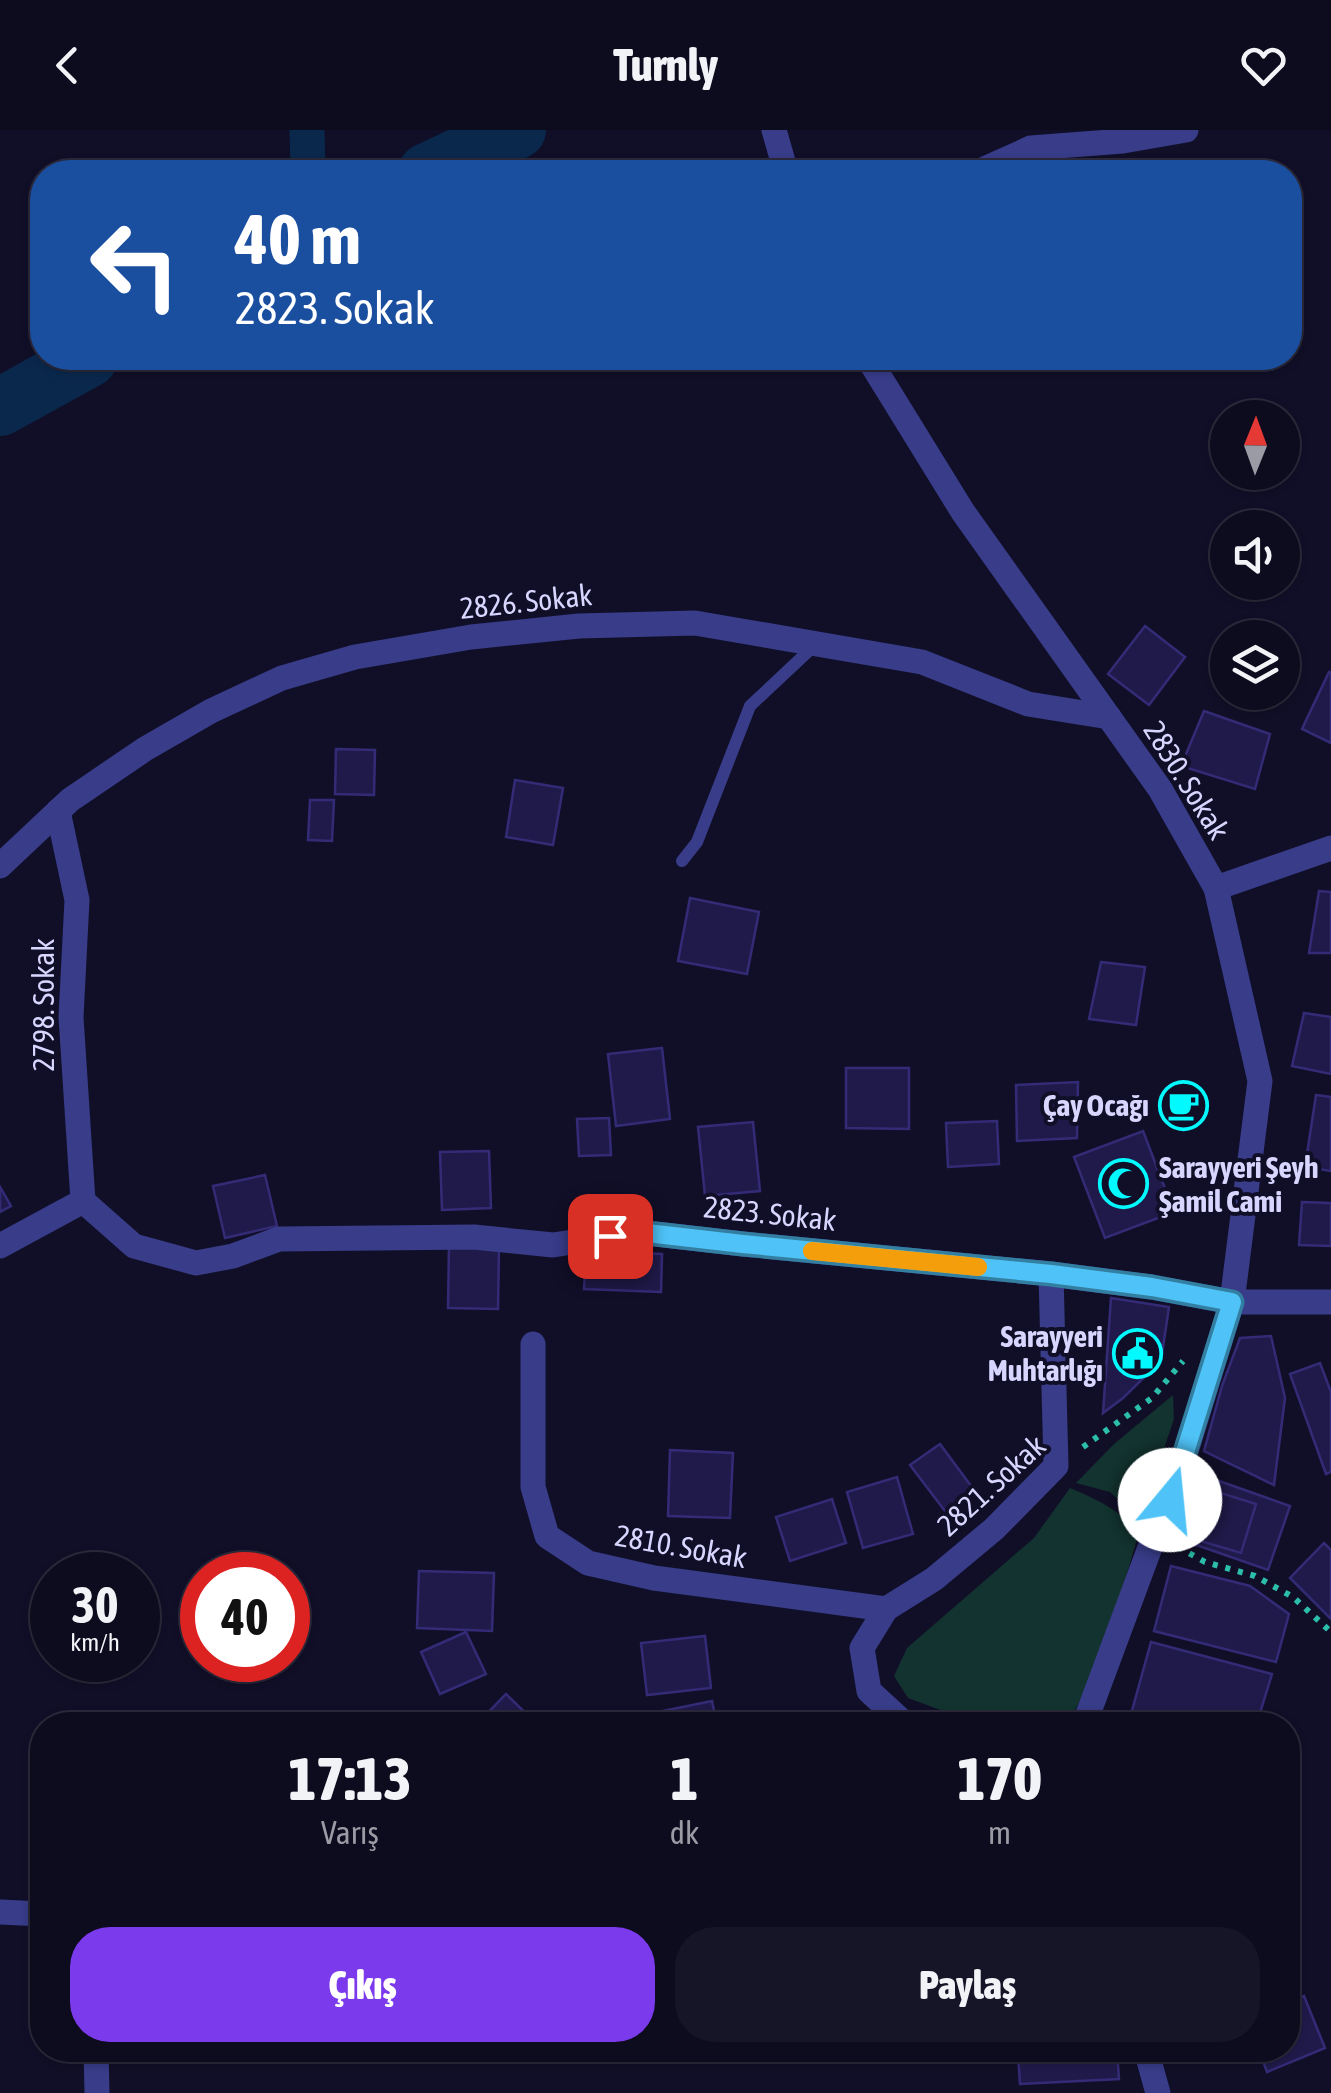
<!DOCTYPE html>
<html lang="tr">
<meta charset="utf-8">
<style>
:root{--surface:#0d0b1e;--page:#161427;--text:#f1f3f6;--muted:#9a9ba4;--line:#2d2b3c;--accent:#7c3aed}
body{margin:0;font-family:"Asap Condensed",sans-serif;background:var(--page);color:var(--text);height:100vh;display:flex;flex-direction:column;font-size:38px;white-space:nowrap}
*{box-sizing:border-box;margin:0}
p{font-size:32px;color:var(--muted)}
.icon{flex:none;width:55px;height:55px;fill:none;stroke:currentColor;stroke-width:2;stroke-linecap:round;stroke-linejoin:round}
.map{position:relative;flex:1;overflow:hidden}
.drawer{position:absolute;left:30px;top:1582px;width:1270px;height:350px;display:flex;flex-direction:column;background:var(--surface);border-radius:40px;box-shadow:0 2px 8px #0004,0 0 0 2px var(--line)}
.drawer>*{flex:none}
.guide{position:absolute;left:30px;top:30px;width:1272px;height:210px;border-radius:40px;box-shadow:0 2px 8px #0004,0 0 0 2px var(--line);background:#1a4fa0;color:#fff;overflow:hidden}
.needle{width:65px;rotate:1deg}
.tools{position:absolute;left:1210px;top:270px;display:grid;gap:20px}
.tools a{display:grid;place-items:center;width:90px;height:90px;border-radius:50%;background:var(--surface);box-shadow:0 2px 8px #0004,0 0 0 2px var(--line);font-size:50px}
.speed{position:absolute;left:30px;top:1422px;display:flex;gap:20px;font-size:50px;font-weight:700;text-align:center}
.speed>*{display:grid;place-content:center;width:130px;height:130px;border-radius:50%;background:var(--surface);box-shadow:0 2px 8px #0004,0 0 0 2px var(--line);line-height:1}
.speed small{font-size:25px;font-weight:400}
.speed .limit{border:15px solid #d22;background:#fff;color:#111}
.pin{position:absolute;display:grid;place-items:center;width:85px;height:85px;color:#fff;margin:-42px;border-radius:20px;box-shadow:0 5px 15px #0006}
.me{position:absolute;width:110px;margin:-55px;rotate:17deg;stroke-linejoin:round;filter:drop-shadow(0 0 8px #0008)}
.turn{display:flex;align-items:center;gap:35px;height:210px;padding:0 40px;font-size:45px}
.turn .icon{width:130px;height:130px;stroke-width:2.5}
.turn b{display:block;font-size:70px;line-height:85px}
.eta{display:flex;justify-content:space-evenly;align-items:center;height:170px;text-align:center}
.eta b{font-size:60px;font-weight:800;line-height:70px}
.button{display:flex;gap:20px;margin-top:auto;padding:20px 40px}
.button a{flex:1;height:115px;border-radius:40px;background:var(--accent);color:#fff;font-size:40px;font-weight:800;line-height:115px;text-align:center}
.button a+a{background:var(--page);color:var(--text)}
header{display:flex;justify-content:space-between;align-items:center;height:130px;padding:0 40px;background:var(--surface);font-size:45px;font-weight:800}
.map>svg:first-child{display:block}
.green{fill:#12332f}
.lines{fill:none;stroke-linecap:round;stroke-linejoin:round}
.canal{stroke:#0a284c;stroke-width:35}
.river{stroke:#0a284c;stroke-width:58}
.building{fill:#201a4a;stroke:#342b77;stroke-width:2.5}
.path{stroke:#2bbeaa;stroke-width:6;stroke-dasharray:5 8;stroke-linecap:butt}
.service{stroke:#383c89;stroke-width:12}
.minor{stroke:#383c89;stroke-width:25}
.tertiary{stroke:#383c89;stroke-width:25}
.route-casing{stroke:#337fa1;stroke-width:25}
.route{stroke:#4fc3f7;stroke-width:18}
.slow{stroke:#f59e0b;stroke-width:18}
.labels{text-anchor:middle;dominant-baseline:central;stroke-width:8;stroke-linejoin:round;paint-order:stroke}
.street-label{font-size:30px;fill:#d8d6ff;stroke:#110f28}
.poi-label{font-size:30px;font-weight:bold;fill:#d8d6ff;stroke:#110f28;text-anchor:end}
</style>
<header><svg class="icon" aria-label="back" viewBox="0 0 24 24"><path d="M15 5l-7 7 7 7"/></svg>Turnly<svg class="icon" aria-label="heart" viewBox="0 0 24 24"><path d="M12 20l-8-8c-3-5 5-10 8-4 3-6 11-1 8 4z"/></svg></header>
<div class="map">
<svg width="1331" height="1963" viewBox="0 0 1331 1963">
<rect width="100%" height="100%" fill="#110f28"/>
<g class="green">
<path d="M 1173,1265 L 1174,1289 L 1140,1390 L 1110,1362 L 1076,1353 L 1114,1314 Z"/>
<path d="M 1070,1358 C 1099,1370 1117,1379 1139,1402 L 1105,1520 L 1068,1595 L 1007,1595 L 954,1585 L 908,1568 L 894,1546 L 907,1518 L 1034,1408 Z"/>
</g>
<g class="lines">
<path class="canal" d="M 307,0 L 308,42"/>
<g class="river">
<path d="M 427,42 L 517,0"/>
<path d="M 0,277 L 89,228"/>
</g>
</g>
<g class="building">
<path d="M 1145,496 L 1185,527 L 1149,575 L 1108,544 Z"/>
<path d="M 1329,542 L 1331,542 L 1331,613 L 1302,599 Z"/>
<path d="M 1204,581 L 1270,604 L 1255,659 L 1181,636 Z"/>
<path d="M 336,619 L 375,620 L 374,665 L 335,664 Z"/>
<path d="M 515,650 L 563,658 L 553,715 L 506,707 Z"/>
<path d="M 310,670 L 334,670 L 332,711 L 308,710 Z"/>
<path d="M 1319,761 L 1331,762 L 1331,823 L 1309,823 Z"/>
<path d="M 690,768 L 759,782 L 747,844 L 678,831 Z"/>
<path d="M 1101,832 L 1145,837 L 1136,895 L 1089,889 Z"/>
<path d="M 1304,883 L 1331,887 L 1331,944 L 1292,936 Z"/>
<path d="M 662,918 L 670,989 L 616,996 L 608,924 Z"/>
<path d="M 846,938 L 909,938 L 909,999 L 846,998 Z"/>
<path d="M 1078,952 L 1077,1008 L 1017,1011 L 1016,955 Z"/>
<path d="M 1316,965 L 1331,967 L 1331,1041 L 1305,1037 Z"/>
<path d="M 609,988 L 611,1025 L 579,1026 L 577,989 Z"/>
<path d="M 997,991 L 999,1034 L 948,1037 L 946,993 Z"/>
<path d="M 753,992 L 760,1061 L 705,1066 L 698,997 Z"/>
<path d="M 1143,1001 L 1174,1082 L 1105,1108 L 1074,1027 Z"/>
<path d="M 489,1021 L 491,1078 L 442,1080 L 440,1022 Z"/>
<path d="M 265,1045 L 277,1096 L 225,1108 L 213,1056 Z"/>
<path d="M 0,1057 L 11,1076 L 0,1082 Z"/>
<path d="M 1302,1072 L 1331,1073 L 1331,1116 L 1299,1115 Z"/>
<path d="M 449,1115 L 499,1116 L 498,1179 L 448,1178 Z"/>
<path d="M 586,1121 L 662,1124 L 661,1162 L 584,1159 Z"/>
<path d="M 1111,1168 L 1169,1177 L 1161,1231 L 1123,1268 L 1103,1283 Z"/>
<path d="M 1271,1206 L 1285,1268 L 1274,1355 L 1204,1321 L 1222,1256 L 1240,1208 Z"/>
<path d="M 1320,1233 L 1331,1262 L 1331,1342 L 1326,1344 L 1290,1244 Z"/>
<path d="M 940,1314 L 977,1364 L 948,1385 L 910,1335 Z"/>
<path d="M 670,1320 L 733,1323 L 730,1388 L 668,1386 Z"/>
<path d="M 1202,1345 L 1290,1376 L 1268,1440 L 1179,1409 Z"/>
<path d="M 897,1347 L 913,1404 L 863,1418 L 847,1362 Z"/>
<path d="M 1205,1358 L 1256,1374 L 1241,1423 L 1190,1408 Z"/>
<path d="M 832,1369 L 846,1413 L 790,1431 L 776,1387 Z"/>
<path d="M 1324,1413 L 1331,1420 L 1331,1489 L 1290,1448 Z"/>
<path d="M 1171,1436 L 1250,1456 L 1289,1484 L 1276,1532 L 1154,1501 Z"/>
<path d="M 419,1441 L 494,1443 L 492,1501 L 417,1498 Z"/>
<path d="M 466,1502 L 486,1544 L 440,1564 L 421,1522 Z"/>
<path d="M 705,1506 L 711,1558 L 647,1565 L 641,1513 Z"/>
<path d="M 1151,1512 L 1272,1544 L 1260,1583 L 1260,1595 L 1128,1595 Z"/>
<path d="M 506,1564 L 538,1595 L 476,1595 Z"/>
<path d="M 712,1571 L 717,1595 L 660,1595 L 658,1582 Z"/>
<path d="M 1304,1866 L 1325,1918 L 1267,1942 L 1259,1920 L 1288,1920 L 1288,1873 Z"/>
<path d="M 1117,1920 L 1119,1949 L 1020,1954 L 1018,1924 Z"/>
</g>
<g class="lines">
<g class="path">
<path d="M 1083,1317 L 1152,1268 L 1183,1231"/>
<path d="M 1178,1417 L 1205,1432 L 1255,1446 L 1293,1467 L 1331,1502"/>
</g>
<path class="service" d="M 682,731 L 697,712 L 750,576 L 815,515"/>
<g class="minor">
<path d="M 58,681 L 77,770 L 71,887 L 83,1071"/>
<path d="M 0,736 L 70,670 L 145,619 L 211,581 L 282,548 L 355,527 L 471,507 L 579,496 L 695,493 L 922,532 L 1028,574 L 1109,587"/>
<path d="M 1216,758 L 1331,718"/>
<path d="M 83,1071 L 134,1116 L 196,1133 L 233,1126 L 279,1109 L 474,1107 L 553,1115 L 638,1102 L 743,1114 L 1051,1144 L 1151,1157 L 1232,1172"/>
<path d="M 0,1116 L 83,1071"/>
<path d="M 533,1214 L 533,1357 L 547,1406 L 588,1433 L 654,1448 L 886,1479"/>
<path d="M 906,1595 L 869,1561 L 862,1518 L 886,1479 L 934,1449 L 994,1399 L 1056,1336 L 1051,1144"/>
<path d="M 0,1782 L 42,1784"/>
<path d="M 96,1920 L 97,1963"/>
</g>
<g class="tertiary">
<path d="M 774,0 L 786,42"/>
<path d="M 978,42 L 1031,18 L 1123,11 L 1186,0"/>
<path d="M 868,228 L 963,382 L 1160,659 L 1216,758 L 1260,951 L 1232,1172 L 1171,1370 L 1155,1404 L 1084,1595"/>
<path d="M 1232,1172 L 1331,1172"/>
<path d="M 1146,1920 L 1158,1963"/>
</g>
</g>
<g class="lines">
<defs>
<path id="route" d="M 610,1106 L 638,1102 L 743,1114 L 1051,1144 L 1152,1157 L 1232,1172 L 1170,1370"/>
</defs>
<use href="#route" class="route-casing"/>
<use href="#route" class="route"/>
<path class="slow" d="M 812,1121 L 978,1137"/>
</g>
<defs>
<symbol id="cafe-ring" viewBox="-11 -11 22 22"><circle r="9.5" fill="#110f28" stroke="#02faff" stroke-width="1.5"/><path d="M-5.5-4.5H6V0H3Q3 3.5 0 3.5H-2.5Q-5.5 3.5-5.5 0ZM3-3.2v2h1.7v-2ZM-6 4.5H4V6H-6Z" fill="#02faff"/></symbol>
<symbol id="mosque-ring" viewBox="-11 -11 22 22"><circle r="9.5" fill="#110f28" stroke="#02faff" stroke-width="1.5"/><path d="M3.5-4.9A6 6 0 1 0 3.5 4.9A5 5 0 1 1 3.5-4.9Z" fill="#02faff"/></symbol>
<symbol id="civic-ring" viewBox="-11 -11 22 22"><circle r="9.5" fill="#110f28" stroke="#02faff" stroke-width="1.5"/><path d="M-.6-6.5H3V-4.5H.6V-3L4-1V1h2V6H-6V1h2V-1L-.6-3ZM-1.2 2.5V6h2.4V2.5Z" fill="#02faff"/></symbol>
</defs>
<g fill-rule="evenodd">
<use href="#cafe-ring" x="1156" y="948" width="55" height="55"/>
<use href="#mosque-ring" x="1096" y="1026" width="55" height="55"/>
<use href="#civic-ring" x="1110" y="1196" width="55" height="55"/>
</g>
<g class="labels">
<g class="street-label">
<text transform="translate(526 471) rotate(-6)">2826. Sokak</text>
<text transform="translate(1187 650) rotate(58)">2830. Sokak</text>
<text transform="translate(43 875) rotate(-90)">2798. Sokak</text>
<text transform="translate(770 1083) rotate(6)">2823. Sokak</text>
<text transform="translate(991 1355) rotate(-42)">2821. Sokak</text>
<text transform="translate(681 1416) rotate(10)">2810. Sokak</text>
</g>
<g class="poi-label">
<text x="1149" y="975">Çay Ocağı</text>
<text x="1159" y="1037" text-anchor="start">Sarayyeri Şeyh<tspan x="1159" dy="34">Şamil Cami</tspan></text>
<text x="1103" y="1206">Sarayyeri<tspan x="1103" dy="34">Muhtarlığı</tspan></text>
</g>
</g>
</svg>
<div class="tools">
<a><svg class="needle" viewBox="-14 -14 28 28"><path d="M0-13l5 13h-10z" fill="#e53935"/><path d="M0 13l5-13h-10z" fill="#9a9ba4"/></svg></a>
<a><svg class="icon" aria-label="sound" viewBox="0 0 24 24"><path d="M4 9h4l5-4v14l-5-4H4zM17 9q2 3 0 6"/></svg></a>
<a><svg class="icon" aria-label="layers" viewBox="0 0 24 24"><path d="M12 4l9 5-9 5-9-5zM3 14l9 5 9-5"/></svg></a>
</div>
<div class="speed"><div>30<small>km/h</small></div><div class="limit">40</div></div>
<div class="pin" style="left:610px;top:1106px;background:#d93025"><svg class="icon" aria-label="arrive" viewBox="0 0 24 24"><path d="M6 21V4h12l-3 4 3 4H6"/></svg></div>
<svg class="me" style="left:1170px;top:1370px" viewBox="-20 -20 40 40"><circle r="19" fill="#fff"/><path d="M0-13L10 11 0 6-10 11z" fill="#4fc3f7"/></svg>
<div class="guide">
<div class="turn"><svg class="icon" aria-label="left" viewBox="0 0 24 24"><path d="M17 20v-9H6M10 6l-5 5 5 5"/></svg><div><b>40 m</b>2823. Sokak</div></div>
</div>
<section class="drawer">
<div class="eta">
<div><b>17:13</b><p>Varış</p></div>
<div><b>1</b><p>dk</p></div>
<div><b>170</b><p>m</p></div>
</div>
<div class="button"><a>Çıkış</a><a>Paylaş</a></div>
</section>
</div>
